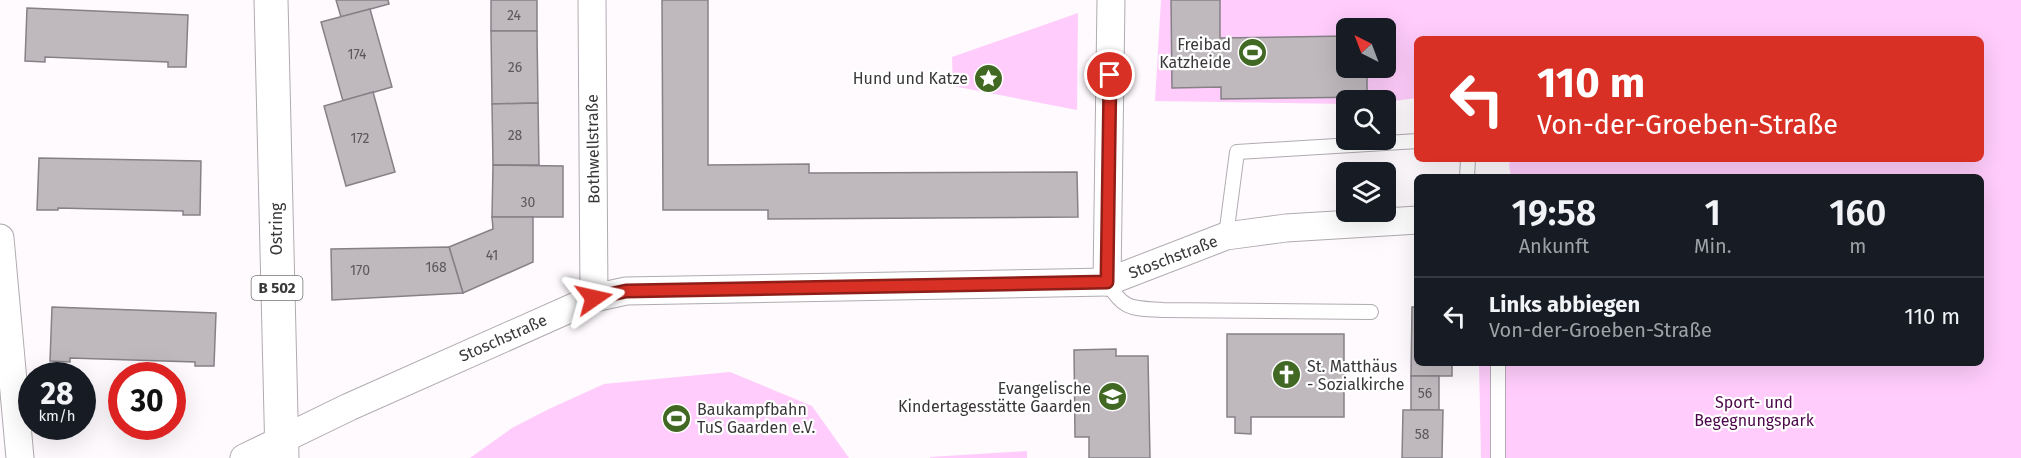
<!DOCTYPE html>
<html lang="de">
<meta charset="utf-8">
<style>
:root{--surface:#171b24;--page:#20242c;--text:#f1f3f6;--muted:#9ea1a6;--line:#363941}
body{margin:0;font-family:"Fira Sans",sans-serif;background:var(--page);color:var(--text);height:100vh;display:flex;flex-direction:column;font-size:22px;white-space:nowrap}
*{box-sizing:border-box;margin:0}
p{font-size:20px;color:var(--muted)}
.icon{flex:none;width:33px;height:33px;fill:none;stroke:currentColor;stroke-width:2;stroke-linecap:round;stroke-linejoin:round}
.map{position:relative;flex:1;overflow:hidden}
.sheet{position:absolute;left:1414px;top:174px;width:570px;height:192px;display:flex;flex-direction:column;background:var(--surface);border-radius:9px;box-shadow:0 6px 24px #0002}
.sheet>*{flex:none}
.banner{position:absolute;left:1414px;top:36px;width:570px;height:126px;border-radius:9px;box-shadow:0 6px 24px #0002;background:#d93025;color:#fff;overflow:hidden}
.needle{width:39px;rotate:318deg}
.fabs{position:absolute;left:1336px;top:18px;display:grid;gap:12px}
.fabs a{display:grid;place-items:center;width:60px;height:60px;border-radius:9px;background:var(--surface);box-shadow:0 6px 24px #0002;font-size:30px}
.speed{position:absolute;left:18px;top:362px;display:flex;gap:12px;font-size:30px;font-weight:700;text-align:center}
.speed>*{display:grid;place-content:center;width:78px;height:78px;border-radius:50%;background:var(--surface);box-shadow:0 6px 24px #0002;line-height:1}
.speed small{font-size:15px;font-weight:400}
.speed .limit{border:9px solid #d22;background:#fff;color:#111}
.pin{position:absolute;display:grid;place-items:center;width:51px;height:51px;color:#fff;margin:-26px;border:3px solid #fff;border-radius:50%;box-shadow:0 2px 6px #0007}
.me{position:absolute;width:66px;margin:-33px;rotate:79deg;stroke-linejoin:round;filter:drop-shadow(0 0 4px #0008)}
.turn{display:flex;align-items:center;gap:21px;height:126px;padding:0 24px;font-size:27px}
.turn .icon{width:78px;height:78px;stroke-width:2.5}
.turn b{display:block;font-size:42px;line-height:51px}
.eta{display:flex;justify-content:space-evenly;align-items:center;height:102px;text-align:center}
.eta b{font-size:36px;font-weight:600;line-height:42px}
ul{padding:0;list-style:none}
li{display:flex;align-items:center;gap:18px;height:78px;padding:0 24px;border-top:2px solid var(--line)}
li div{flex:1}
li b{display:block;font-size:22px}
li em{font-style:normal}
.map>svg:first-child{display:block}
.green{fill:#ffccfb;fill-rule:evenodd}
.building{fill:#bfb9be;stroke:#868186;stroke-width:1.5}
.lines{fill:none;stroke-linecap:round;stroke-linejoin:round}
.service-casing{stroke:#b0abb0;stroke-width:16}
.minor-casing{stroke:#b0abb0;stroke-width:29}
.primary-casing{stroke:#b0abb0;stroke-width:35}
.service{stroke:#fff;stroke-width:14}
.minor{stroke:#fff;stroke-width:27}
.primary{stroke:#fff;stroke-width:33}
.route-casing{stroke:#8d1f18;stroke-width:15}
.route{stroke:#d93025;stroke-width:10}
.labels{text-anchor:middle;dominant-baseline:central;stroke-width:4.5;stroke-linejoin:round;paint-order:stroke}
.number-label{font-size:14px;fill:#5a585a}
.shield{fill:#fff;stroke:#747374;stroke-width:1.5}
.shield-label{font-size:15px;font-weight:bold;fill:#393739}
.poi-label{font-size:16px;fill:#393739;stroke:#fff;text-anchor:end}
.street-label{font-size:16px;fill:#393739;stroke:#fff}
.park-label{font-size:16px;fill:#4b054a;stroke:#fff}
</style>
<div class="map">
<svg width="2021" height="458" viewBox="0 0 2021 458">
<rect width="100%" height="100%" fill="#fefafe"/>
<g class="green">
<path d="M 1161,0 L 2021,0 L 2021,458 L 1481,458 L 1479,363 L 1982,363 L 1982,177 L 1511,177 L 1509,164 L 1513,159 L 1982,159 L 1982,39 L 1418,39 L 1417,98 L 1386,102 L 1386,100 L 1347,100 L 1347,104 L 1155,101 ZM 1347,28 L 1386,28 L 1386,68 L 1347,68 Z"/>
<path d="M 1078,13 L 1077,110 L 953,86 L 952,57 Z"/>
<path d="M 730,372 L 812,406 L 849,458 L 470,458 L 512,428 L 549,409 L 604,384 Z"/>
<path d="M 1027,451 L 1027,458 L 930,458 L 930,457 Z"/>
</g>
<g class="building">
<path d="M 336,0 L 388,0 L 389,4 L 341,17 Z"/>
<rect x="491" y="0" width="46" height="31"/>
<path d="M 662,0 L 708,0 L 708,165 L 809,164 L 809,173 L 1077,172 L 1078,217 L 768,219 L 768,210 L 663,210 Z"/>
<path d="M 1171,0 L 1220,0 L 1220,38 L 1347,36 L 1347,68 L 1367,68 L 1367,97 L 1221,99 L 1221,87 L 1172,88 Z"/>
<path d="M 27,8 L 188,15 L 186,67 L 168,67 L 168,62 L 45,57 L 45,62 L 25,61 Z"/>
<path d="M 370,9 L 392,87 L 343,101 L 321,22 Z"/>
<path d="M 491,31 L 537,31 L 538,103 L 492,104 Z"/>
<path d="M 373,92 L 395,172 L 346,186 L 324,106 Z"/>
<path d="M 538,103 L 539,165 L 493,165 L 492,104 Z"/>
<path d="M 39,158 L 201,161 L 200,215 L 183,215 L 183,211 L 58,208 L 58,210 L 37,210 Z"/>
<path d="M 493,165 L 563,166 L 563,217 L 492,217 Z"/>
<path d="M 492,217 L 533,217 L 533,262 L 463,293 L 449,247 L 493,229 Z"/>
<path d="M 449,247 L 463,293 L 332,300 L 331,249 Z"/>
<path d="M 52,307 L 216,313 L 214,366 L 195,366 L 195,362 L 70,358 L 70,362 L 50,361 Z"/>
<path d="M 1412,307 L 1418,307 L 1418,363 L 1452,363 L 1452,376 L 1411,376 Z"/>
<path d="M 1227,334 L 1344,334 L 1344,417 L 1251,417 L 1251,434 L 1235,433 L 1235,417 L 1227,417 Z"/>
<path d="M 1116,349 L 1116,356 L 1148,356 L 1150,458 L 1089,458 L 1089,437 L 1075,437 L 1074,350 Z"/>
<rect x="1411" y="376" width="28" height="34"/>
<path d="M 1403,410 L 1443,410 L 1442,458 L 1402,458 Z"/>
</g>
<g class="lines">
<defs>
<g id="service">
<path d="M 1467,177 L 1468,159"/>
<path d="M 1226,236 L 1237,152 L 1418,141"/>
<path d="M 1107,282 C 1124,311 1132,308 1163,310 L 1371,312"/>
<path d="M 1498,363 L 1498,458"/>
</g>
<g id="minor">
<path d="M 592,0 L 594,298"/>
<path d="M 0,238 L 20,458"/>
<path d="M 1107,282 L 1111,0"/>
<path d="M 244,458 L 349,407 L 594,298 L 626,291 L 1107,282 L 1226,236 L 1286,228 L 1418,220"/>
</g>
<path id="primary" d="M 271,0 L 282,458"/>
</defs>
<use href="#service" class="service-casing"/>
<use href="#minor" class="minor-casing"/>
<use href="#primary" class="primary-casing"/>
<use href="#service" class="service"/>
<use href="#minor" class="minor"/>
<use href="#primary" class="primary"/>
</g>
<g class="lines">
<defs>
<path id="route" d="M 594,298 L 626,291 L 1107,282 L 1110,75"/>
</defs>
<use href="#route" class="route-casing"/>
<use href="#route" class="route"/>
</g>
<defs>
<symbol id="stadium-disc" viewBox="-11 -11 22 22"><circle r="9.5" fill="#426923" stroke="#fff"/><path d="M0-5a6.5 5 0 1 0 0 10a6.5 5 0 1 0 0-10ZM-3.5-1.8h7v3.6h-7Z" fill="#fff"/></symbol>
<symbol id="sight-disc" viewBox="-11 -11 22 22"><circle r="9.5" fill="#426923" stroke="#fff"/><path d="M0-6L1.8-2.2L6-1.7L2.9 1.2L3.7 5.4L0 3.3L-3.7 5.4L-2.9 1.2L-6-1.7L-1.8-2.2Z" fill="#fff"/></symbol>
<symbol id="church-disc" viewBox="-11 -11 22 22"><circle r="9.5" fill="#426923" stroke="#fff"/><path d="M-1.2-6h2.4v3.5h3.3v2.4h-3.3V6h-2.4V-.1h-3.3v-2.4h3.3Z" fill="#fff"/></symbol>
<symbol id="school-disc" viewBox="-11 -11 22 22"><circle r="9.5" fill="#426923" stroke="#fff"/><path d="M0-5L7-2L0 1L-7-2ZM-4 1L0 2.5L4 1V4Q0 6-4 4Z" fill="#fff"/></symbol>
</defs>
<g fill-rule="evenodd">
<use href="#stadium-disc" x="1236" y="36" width="33" height="33"/>
<use href="#sight-disc" x="972" y="62" width="33" height="33"/>
<use href="#church-disc" x="1270" y="358" width="33" height="33"/>
<use href="#school-disc" x="1096" y="380" width="33" height="33"/>
<use href="#stadium-disc" x="660" y="402" width="33" height="33"/>
</g>
<g class="labels">
<g class="number-label">
<text x="514" y="15">24</text>
<text x="357" y="54">174</text>
<text x="515" y="67">26</text>
<text x="515" y="135">28</text>
<text x="360" y="138">172</text>
<text x="528" y="202">30</text>
<text x="492" y="255">41</text>
<text x="436" y="267">168</text>
<text x="360" y="270">170</text>
<text x="1425" y="393">56</text>
<text x="1422" y="434">58</text>
</g>
<rect class="shield" x="251.5" y="276" width="51" height="24" rx="4.5"/>
<g class="shield-label">
<text x="277" y="288">B 502</text>
</g>
<g class="poi-label">
<text x="1231" y="44">Freibad<tspan x="1231" dy="18">Katzheide</tspan></text>
<text x="968" y="78">Hund und Katze</text>
<text x="1307" y="366" text-anchor="start">St. Matthäus<tspan x="1307" dy="18">- Sozialkirche</tspan></text>
<text x="1091" y="388">Evangelische<tspan x="1091" dy="18">Kindertagesstätte Gaarden</tspan></text>
<text x="697" y="409" text-anchor="start">Baukampfbahn<tspan x="697" dy="18">TuS Gaarden e.V.</tspan></text>
</g>
<g class="street-label">
<text transform="translate(593 149) rotate(-91)">Bothwellstraße</text>
<text transform="translate(276 229) rotate(-90)">Ostring</text>
<text transform="translate(1173 257) rotate(-21)">Stoschstraße</text>
<text transform="translate(503 338) rotate(-24)">Stoschstraße</text>
</g>
<g class="park-label">
<text x="1754" y="402">Sport- und<tspan x="1754" dy="18">Begegnungspark</tspan></text>
</g>
</g>
</svg>
<div class="fabs">
<a><svg class="needle" viewBox="-14 -14 28 28"><path d="M0-13l5 13h-10z" fill="#e53935"/><path d="M0 13l5-13h-10z" fill="#9ea1a6"/></svg></a>
<a><svg class="icon" aria-label="search" viewBox="0 0 24 24"><circle cx="10" cy="10" r="6"/><path d="M15 15l6 6"/></svg></a>
<a><svg class="icon" aria-label="layers" viewBox="0 0 24 24"><path d="M12 4l9 5-9 5-9-5zM3 14l9 5 9-5"/></svg></a>
</div>
<div class="speed"><div>28<small>km/h</small></div><div class="limit">30</div></div>
<div class="pin" style="left:1110px;top:75px;background:#d93025"><svg class="icon" aria-label="arrive" viewBox="0 0 24 24"><path d="M6 21V4h12l-3 4 3 4H6"/></svg></div>
<svg class="me" style="left:594px;top:298px" viewBox="-20 -20 40 40"><path d="M0-17L14 15 0 8-14 15z" fill="#d93025" stroke="#fff" stroke-width="4"/></svg>
<div class="banner">
<div class="turn"><svg class="icon" aria-label="left" viewBox="0 0 24 24"><path d="M17 20v-9H6M10 6l-5 5 5 5"/></svg><div><b>110 m</b>Von-der-Groeben-Straße</div></div>
</div>
<section class="sheet">
<div class="eta">
<div><b>19:58</b><p>Ankunft</p></div>
<div><b>1</b><p>Min.</p></div>
<div><b>160</b><p>m</p></div>
</div>
<ul>
<li><svg class="icon" aria-label="left" viewBox="0 0 24 24"><path d="M17 20v-9H6M10 6l-5 5 5 5"/></svg><div><b>Links abbiegen</b><p>Von-der-Groeben-Straße</p></div><em>110 m</em></li>
</ul>
</section>
</div>
